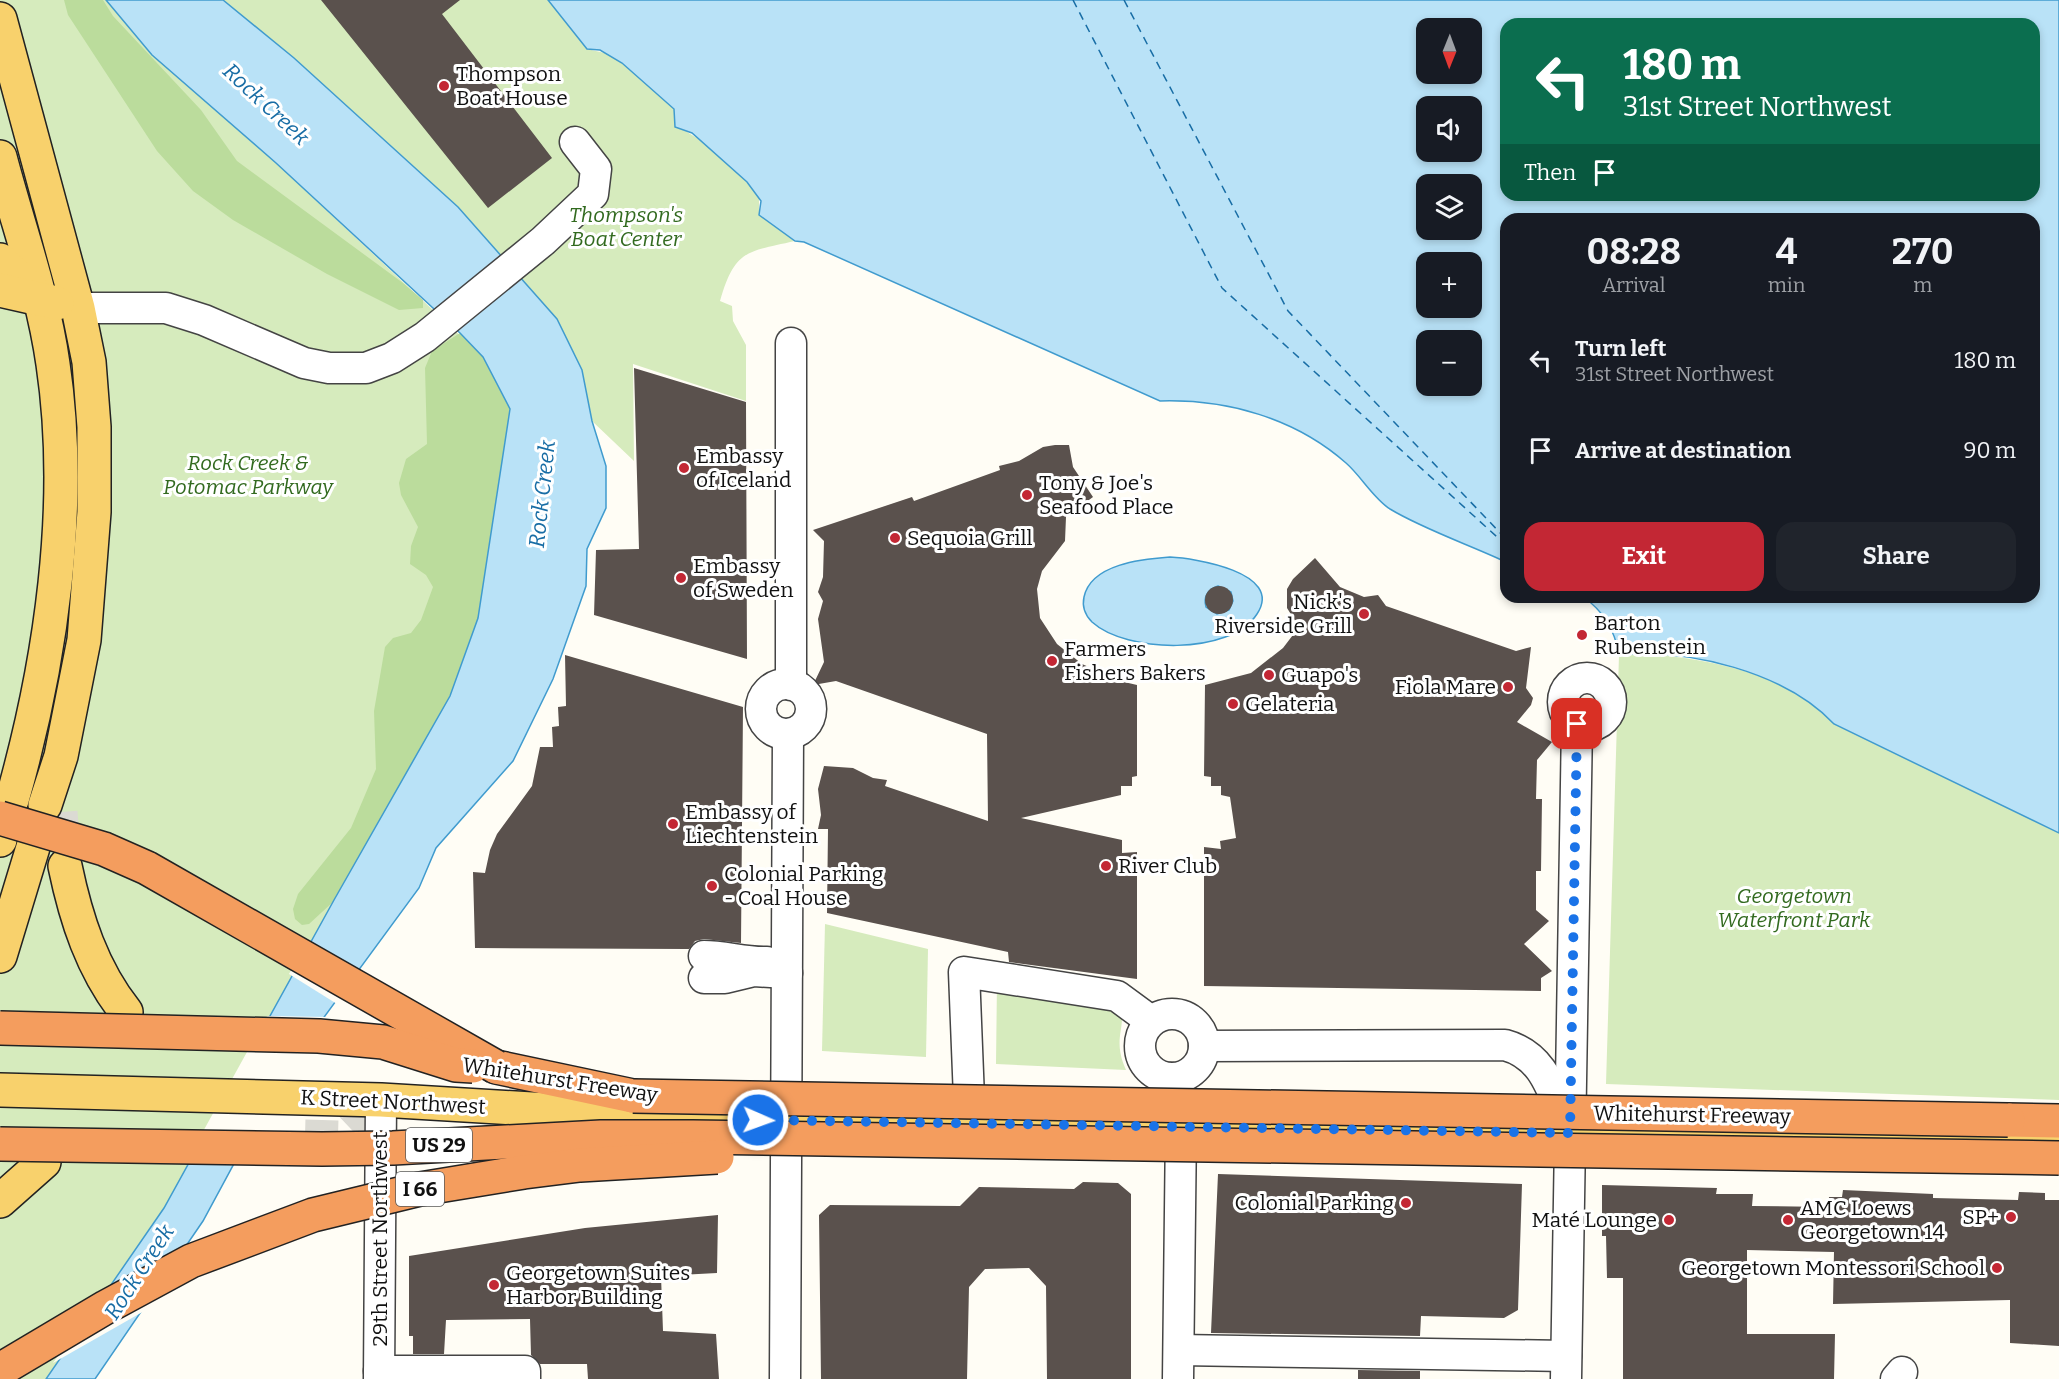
<!DOCTYPE html>
<meta charset="utf-8">
<style>
:root{--surface:#171b24;--page:#20242c;--text:#f1f3f6;--muted:#9ea1a6;--accent:#c32734}
body{margin:0;font-family:Bitter,serif;background:var(--page);color:var(--text);height:100vh;display:flex;flex-direction:column;font-size:22px;white-space:nowrap}
*{box-sizing:border-box;margin:0}
p{font-size:20px;color:var(--muted)}
.icon{flex:none;width:33px;height:33px;fill:none;stroke:currentColor;stroke-width:2;stroke-linecap:round;stroke-linejoin:round}
.map{position:relative;flex:1;overflow:hidden}
.sheet{position:absolute;left:1500px;top:213px;width:540px;height:390px;display:flex;flex-direction:column;background:var(--surface);border-radius:18px;box-shadow:0 3px 9px #0003}
.sheet>*{flex:none}
.banner{position:absolute;left:1500px;top:18px;width:540px;height:183px;border-radius:18px;box-shadow:0 3px 9px #0003;background:#0b6e4f;color:#fff;overflow:hidden}
.needle{width:39px;rotate:181deg}
.buttons{position:absolute;left:1416px;top:18px;display:grid;gap:12px}
.buttons a{display:grid;place-items:center;width:66px;height:66px;border-radius:12px;background:var(--surface);box-shadow:0 3px 9px #0003;font-size:30px}
.pin{position:absolute;display:grid;place-items:center;width:51px;height:51px;color:#fff;margin:-26px;border-radius:12px;box-shadow:0 3px 9px #0006}
.me{position:absolute;width:66px;margin:-33px;rotate:92deg;stroke-linejoin:round;filter:drop-shadow(0 0 4px #0008)}
.turn{display:flex;align-items:center;gap:21px;height:126px;padding:0 24px;font-size:27px}
.turn .icon{width:78px;height:78px;stroke-width:2.5}
.turn b{display:block;font-size:42px;line-height:51px}
.then{display:flex;align-items:center;height:57px;padding:0 24px;background:#0003;gap:12px;font-size:22px}
.eta{display:flex;justify-content:space-evenly;align-items:center;height:102px;text-align:center}
.eta b{font-size:36px;font-weight:700;line-height:42px}
.primary-button{display:flex;gap:12px;margin-top:auto;padding:12px 24px}
.primary-button a{flex:1;height:69px;border-radius:18px;background:var(--accent);color:#fff;font-size:24px;font-weight:700;line-height:69px;text-align:center}
.primary-button a+a{background:var(--page);color:var(--text)}
ul{padding:0;list-style:none}
li{display:flex;align-items:center;gap:18px;height:90px;padding:0 24px}
li div{flex:1}
li b{display:block;font-size:22px}
li em{font-style:normal}
.map>svg:first-child{display:block}
.green{fill:#d6ebbd}
.forest{fill:#bbdc9c}
.water{fill:#b9e2f7;stroke:#409bce;stroke-width:1.5;fill-rule:evenodd}
.pier{fill:#fffdf5}
.lines{fill:none;stroke-linecap:round;stroke-linejoin:round}
.ferry{stroke:#186da5;stroke-width:1.5;stroke-dasharray:8 6;stroke-linecap:butt}
.building{fill:#5a514d}
.major-tunnel{stroke:#dbdad3;stroke-width:33;stroke-dasharray:33 16;stroke-linecap:butt}
.minor-casing{stroke:#444;stroke-width:33}
.major-casing{stroke:#222;stroke-width:36}
.highway-casing{stroke:#222;stroke-width:36}
.minor{stroke:#fff;stroke-width:30}
.major{stroke:#f8d16c;stroke-width:33}
.highway{stroke:#f49d5e;stroke-width:33}
.highway-bridge-casing{stroke:#222;stroke-width:36;stroke-linecap:butt}
.highway-bridge{stroke:#f49d5e;stroke-width:33}
.route{stroke:#1a73e8;stroke-width:10;stroke-dasharray:0 18}
.poi-dot{fill:#c32734;stroke:#fff;stroke-width:2}
.labels{text-anchor:middle;dominant-baseline:central;stroke-width:6;stroke-linejoin:round;paint-order:stroke}
.shield{fill:#fff;stroke:#585858;stroke-width:1.5}
.shield-label{font-size:20px;font-weight:bold;fill:#111}
.poi-label{font-size:21px;fill:#111;stroke:#fff;text-anchor:start}
.park-label{font-size:21px;font-style:italic;fill:#326a1f;stroke:#fff}
.street-label{font-size:21px;fill:#111;stroke:#fff}
.water-label{font-size:22px;font-style:italic;fill:#186da5;stroke:#fff}
</style>
<div class="map">
<svg width="2059" height="1379" viewBox="0 0 2059 1379">
<rect width="100%" height="100%" fill="#fffdf5"/>
<g class="green">
<path d="M 0,0 L 106,0 L 152,55 L 276,163 L 483,357 L 393,796 L 164,1208 L 46,1379 L 0,1379 Z"/>
<path d="M 223,0 L 548,0 L 587,49 L 609,54 L 625,65 L 674,109 L 675,127 C 696,131 747,179 759,197 L 759,215 L 795,241 C 747,252 735,249 720,301 L 732,306 L 733,321 L 746,345 L 746,401 L 633,364 L 634,461 L 592,421 L 582,370 L 557,319 L 458,207 L 294,58 Z"/>
<path d="M 1649,654 C 1715,660 1787,674 1834,724 L 2059,833 L 2059,1100 L 1606,1084 L 1619,655 Z"/>
<path d="M 825,924 L 928,949 L 926,1057 L 822,1051 Z"/>
<path d="M 997,982 L 1121,1004 C 1126,1031 1112,1038 1126,1070 L 996,1064 Z"/>
</g>
<g class="forest">
<path d="M 64,0 L 103,0 L 113,16 L 201,110 L 237,161 L 403,283 L 423,300 L 423,308 L 399,310 L 327,274 L 233,220 L 193,191 L 157,151 L 68,15 Z"/>
<path d="M 460,333 L 483,357 L 510,409 L 478,618 L 450,696 L 334,901 L 309,924 L 302,925 L 295,919 L 293,909 L 298,894 L 351,828 L 376,769 L 374,711 L 385,647 L 393,638 L 411,633 L 421,620 L 433,587 L 426,575 L 410,564 L 411,546 L 418,527 L 401,495 L 399,483 L 406,459 L 427,444 L 425,368 L 432,351 Z"/>
</g>
<g class="water">
<path d="M 106,0 L 223,0 L 294,58 L 458,207 L 557,319 L 582,370 L 592,421 L 606,466 L 606,508 L 587,549 L 586,586 L 553,679 L 513,761 L 436,848 L 419,888 L 283,1073 L 203,1221 L 95,1379 L 46,1379 L 164,1208 L 334,900 L 450,696 L 478,618 L 510,409 L 483,357 L 460,333 L 276,163 L 152,55 Z"/>
<path d="M 548,0 L 2059,0 L 2059,833 L 1834,724 C 1785,672 1688,648 1619,655 C 1615,631 1604,611 1583,597 L 2034,597 L 2034,219 L 1506,219 L 1506,562 C 1470,545 1423,529 1390,509 C 1373,498 1361,476 1346,463 C 1295,418 1227,399 1160,401 L 804,242 L 795,241 L 759,215 L 761,201 L 747,182 L 692,133 L 675,127 L 674,109 L 622,63 L 600,50 L 587,49 ZM 1506,24 L 2034,24 L 2034,195 L 1506,195 ZM 1426,28 L 1472,28 L 1472,74 L 1426,74 ZM 1426,106 L 1472,106 L 1472,152 L 1426,152 ZM 1426,184 L 1472,184 L 1472,230 L 1426,230 ZM 1426,262 L 1472,262 L 1472,308 L 1426,308 ZM 1426,340 L 1472,340 L 1472,386 L 1426,386 Z"/>
<path d="M 1170,557 C 1193,558 1285,572 1257,614 C 1230,656 1126,653 1092,622 C 1085,615 1082,606 1084,597 C 1091,564 1142,559 1170,557 ZM 1218,586 L 1231,592 L 1233,601 L 1229,610 L 1217,614 L 1206,607 C 1203,597 1208,589 1218,586 Z"/>
</g>
<g class="pier">
<path d="M 308,941 L 359,974 L 337,1004 L 289,974 Z"/>
<path d="M 267,1016 L 328,1017 L 286,1074 L 237,1164 L 185,1164 Z"/>
<path d="M 186,1251 L 146,1310 L 53,1363 L 98,1299 Z"/>
</g>
<g class="lines">
<g class="ferry">
<path d="M 1073,0 L 1222,288 L 1506,545"/>
<path d="M 1124,0 L 1288,311 L 1506,539"/>
</g>
</g>
<g class="building">
<path d="M 321,0 L 460,0 L 442,14 L 552,158 L 488,208 Z"/>
<path d="M 634,368 L 746,402 L 747,659 L 594,615 L 596,550 L 639,549 Z"/>
<path d="M 1055,445 L 1069,445 L 1073,467 L 1093,497 L 1066,517 L 1065,541 L 1042,571 L 1037,589 L 1040,618 L 1057,644 L 1082,664 L 1120,681 L 1137,685 L 1137,776 L 1132,777 L 1132,786 L 1121,786 L 1121,795 L 1021,818 L 1122,840 L 1122,853 L 1137,852 L 1137,979 L 1009,962 L 1008,952 L 827,913 L 828,829 L 818,829 L 821,815 L 818,789 L 824,766 L 853,768 L 873,778 L 887,780 L 885,786 L 988,821 L 987,734 L 836,681 L 813,685 L 824,662 L 818,619 L 823,601 L 818,592 L 823,577 L 824,541 L 813,530 L 912,497 L 914,501 L 1000,470 L 999,466 L 1019,461 L 1043,447 Z"/>
<path d="M 1315,558 L 1340,587 L 1364,597 L 1378,595 L 1386,606 L 1516,651 L 1531,647 L 1526,688 L 1533,698 L 1531,705 L 1517,722 L 1552,742 L 1537,760 L 1536,799 L 1542,799 L 1541,871 L 1536,871 L 1536,910 L 1549,921 L 1524,944 L 1552,971 L 1541,978 L 1541,991 L 1204,986 L 1204,847 L 1221,849 L 1220,841 L 1236,838 L 1230,797 L 1221,795 L 1221,786 L 1211,786 L 1211,777 L 1204,776 L 1205,685 L 1251,673 L 1283,648 L 1299,627 L 1287,608 L 1287,589 L 1293,579 Z"/>
<circle cx="1219" cy="600" r="14"/>
<path d="M 565,655 L 743,707 L 741,943 L 704,939 L 695,941 L 689,949 L 475,948 L 473,872 L 485,873 L 490,850 L 497,834 L 532,786 L 540,747 L 553,747 L 552,727 L 559,726 L 558,707 L 566,706 Z"/>
<path d="M 1218,1174 L 1522,1184 L 1518,1310 L 1504,1318 L 1421,1316 L 1420,1336 L 1211,1333 Z"/>
<path d="M 1083,1182 L 1118,1183 L 1131,1194 L 1131,1379 L 1047,1379 L 1046,1286 L 1029,1268 L 985,1269 L 969,1287 L 967,1379 L 821,1379 L 819,1215 L 830,1205 L 960,1206 L 979,1187 L 1074,1189 Z"/>
<path d="M 1602,1185 L 1717,1188 L 1716,1194 L 1753,1194 L 1752,1206 L 1828,1207 L 1829,1197 L 1842,1197 L 1843,1190 L 1933,1194 L 1933,1198 L 2018,1200 L 2019,1192 L 2045,1193 L 2045,1200 L 2059,1200 L 2059,1346 L 2010,1343 L 2010,1300 L 1833,1304 L 1834,1252 L 1747,1250 L 1747,1334 L 1835,1334 L 1834,1379 L 1623,1379 L 1623,1278 L 1607,1278 L 1606,1236 L 1602,1236 Z"/>
<path d="M 718,1215 L 717,1273 L 661,1276 L 663,1331 L 716,1334 L 719,1379 L 588,1379 L 587,1364 L 540,1364 L 531,1355 L 530,1319 L 446,1320 L 444,1354 L 413,1354 L 413,1336 L 409,1336 L 409,1256 L 585,1228 Z"/>
<path d="M 1358,1370 L 1420,1371 L 1420,1379 L 1358,1379 Z"/>
</g>
<g class="lines">
<g class="major-tunnel">
<path d="M 61,812 L 65,864"/>
<path d="M 305,1136 L 342,1137 L 381,1100"/>
</g>
<defs>
<g id="minor">
<path d="M 78,308 L 166,308 L 204,320 L 304,363 L 329,368 L 366,368 L 392,358 L 425,337 L 543,241 L 593,194 L 596,169 L 575,142"/>
<circle cx="1587" cy="702" r="24"/>
<circle cx="786" cy="709" r="25"/>
<path d="M 791,685 L 791,343"/>
<path d="M 704,956 C 726,956 745,963 767,962"/>
<path d="M 704,978 L 725,978 L 754,971 L 787,973"/>
<circle cx="1172" cy="1046" r="32"/>
<path d="M 1204,1046 L 1505,1045 C 1542,1055 1551,1087 1564,1119"/>
<path d="M 1171,1078 L 1181,1127 L 1178,1379"/>
<path d="M 970,1124 L 964,972 L 1117,996 L 1151,1021"/>
<path d="M 1179,1350 L 1566,1356"/>
<path d="M 379,1371 L 525,1371 L 525,1379"/>
<path d="M 379,1379 L 381,1100"/>
<path d="M 785,1379 L 788,734"/>
<path d="M 1566,1379 L 1577,724"/>
<path d="M 1896,1379 L 1902,1372"/>
</g>
<g id="major">
<path d="M 0,19 L 78,308 L 89,362 L 94,427 L 94,512 L 84,640 L 61,756 L 45,805"/>
<path d="M 0,157 C 18,226 43,293 53,364 C 74,505 51,663 12,800"/>
<path d="M 0,260 L 39,297"/>
<path d="M 0,290 L 57,303"/>
<path d="M 0,840 L 0,838"/>
<path d="M 65,866 C 76,919 92,969 126,1012"/>
<path d="M 0,956 L 34,844"/>
<path d="M 0,1090 L 381,1100 L 681,1118 L 786,1121 L 2059,1141"/>
<path d="M 0,1201 L 44,1162"/>
</g>
<g id="highway">
<path d="M 496,1067 L 633,1096"/>
<path d="M 2008,1120 L 2059,1121"/>
</g>
</defs>
<use href="#minor" class="minor-casing"/>
<use href="#major" class="major-casing"/>
<use href="#highway" class="highway-casing"/>
<use href="#minor" class="minor"/>
<use href="#major" class="major"/>
<use href="#highway" class="highway"/>
<defs>
<g id="highway-bridge">
<path d="M 0,818 L 104,849 L 147,868 L 496,1067"/>
<path d="M 0,1028 L 319,1036 L 383,1042 L 456,1065 L 473,1066"/>
<path d="M 633,1096 L 2008,1120"/>
<path d="M 0,1144 L 322,1149 L 393,1148 L 601,1137 L 693,1137 L 2059,1158"/>
<path d="M 0,1370 L 106,1307 L 191,1261 L 313,1215 L 420,1189 L 524,1172 L 580,1165 L 717,1157"/>
</g>
</defs>
<use href="#highway-bridge" class="highway-bridge-casing"/>
<use href="#highway-bridge" class="highway-bridge"/>
</g>
<g class="lines">
<path class="route" d="M 758,1120 L 1570,1133 L 1577,724"/>
</g>
<g class="poi-dot">
<circle cx="444" cy="86" r="6"/>
<circle cx="684" cy="468" r="6"/>
<circle cx="1027" cy="495" r="6"/>
<circle cx="895" cy="538" r="6"/>
<circle cx="681" cy="578" r="6"/>
<circle cx="1364" cy="614" r="6"/>
<circle cx="1582" cy="635" r="6"/>
<circle cx="1052" cy="661" r="6"/>
<circle cx="1269" cy="675" r="6"/>
<circle cx="1508" cy="687" r="6"/>
<circle cx="1233" cy="704" r="6"/>
<circle cx="673" cy="824" r="6"/>
<circle cx="1106" cy="866" r="6"/>
<circle cx="712" cy="886" r="6"/>
<circle cx="1406" cy="1203" r="6"/>
<circle cx="2011" cy="1217" r="6"/>
<circle cx="1669" cy="1220" r="6"/>
<circle cx="1788" cy="1220" r="6"/>
<circle cx="1997" cy="1268" r="6"/>
<circle cx="494" cy="1285" r="6"/>
</g>
<g class="labels">
<g class="shield">
<rect x="406" y="1128" width="66" height="34" rx="4.5"/>
<rect x="396" y="1172" width="48" height="34" rx="4.5"/>
</g>
<g class="shield-label">
<text x="439" y="1145">US 29</text>
<text x="420" y="1189">I 66</text>
</g>
<g class="poi-label">
<text x="456" y="74">Thompson<tspan x="456" dy="24">Boat House</tspan></text>
<text x="696" y="456">Embassy<tspan x="696" dy="24">of Iceland</tspan></text>
<text x="1039" y="483">Tony &amp; Joe's<tspan x="1039" dy="24">Seafood Place</tspan></text>
<text x="907" y="538">Sequoia Grill</text>
<text x="693" y="566">Embassy<tspan x="693" dy="24">of Sweden</tspan></text>
<text x="1352" y="602" text-anchor="end">Nick's<tspan x="1352" dy="24">Riverside Grill</tspan></text>
<text x="1594" y="623">Barton<tspan x="1594" dy="24">Rubenstein</tspan></text>
<text x="1064" y="649">Farmers<tspan x="1064" dy="24">Fishers Bakers</tspan></text>
<text x="1281" y="675">Guapo's</text>
<text x="1496" y="687" text-anchor="end">Fiola Mare</text>
<text x="1245" y="704">Gelateria</text>
<text x="685" y="812">Embassy of<tspan x="685" dy="24">Liechtenstein</tspan></text>
<text x="1118" y="866">River Club</text>
<text x="724" y="874">Colonial Parking<tspan x="724" dy="24">- Coal House</tspan></text>
<text x="1394" y="1203" text-anchor="end">Colonial Parking</text>
<text x="1800" y="1208">AMC Loews<tspan x="1800" dy="24">Georgetown 14</tspan></text>
<text x="1999" y="1217" text-anchor="end">SP+</text>
<text x="1657" y="1220" text-anchor="end">Maté Lounge</text>
<text x="1985" y="1268" text-anchor="end">Georgetown Montessori School</text>
<text x="506" y="1273">Georgetown Suites<tspan x="506" dy="24">Harbor Building</tspan></text>
</g>
<g class="park-label">
<text x="626" y="215">Thompson's<tspan x="626" dy="24">Boat Center</tspan></text>
<text x="248" y="463">Rock Creek &amp;<tspan x="248" dy="24">Potomac Parkway</tspan></text>
<text x="1794" y="896">Georgetown<tspan x="1794" dy="24">Waterfront Park</tspan></text>
</g>
<g class="street-label">
<text transform="translate(560 1080) rotate(9)">Whitehurst Freeway</text>
<text transform="translate(393 1102) rotate(3)">K Street Northwest</text>
<text transform="translate(1692 1115) rotate(1)">Whitehurst Freeway</text>
<text transform="translate(380 1239) rotate(-90)">29th Street Northwest</text>
</g>
<g class="water-label">
<text transform="translate(266 104) rotate(43)">Rock Creek</text>
<text transform="translate(542 494) rotate(-84)">Rock Creek</text>
<text transform="translate(139 1272) rotate(-57)">Rock Creek</text>
</g>
</g>
</svg>
<div class="buttons">
<a><svg class="needle" viewBox="-14 -14 28 28"><path d="M0-13l5 13h-10z" fill="#e53935"/><path d="M0 13l5-13h-10z" fill="#9ea1a6"/></svg></a>
<a><svg class="icon" aria-label="sound" viewBox="0 0 24 24"><path d="M4 9h4l5-4v14l-5-4H4zM17 9q2 3 0 6"/></svg></a>
<a><svg class="icon" aria-label="layers" viewBox="0 0 24 24"><path d="M12 4l9 5-9 5-9-5zM3 14l9 5 9-5"/></svg></a>
<a>+</a>
<a>−</a>
</div>
<div class="pin" style="left:1577px;top:724px;background:#d93025"><svg class="icon" aria-label="arrive" viewBox="0 0 24 24"><path d="M6 21V4h12l-3 4 3 4H6"/></svg></div>
<svg class="me" style="left:758px;top:1120px" viewBox="-20 -20 40 40"><circle r="17" fill="#1a73e8" stroke="#fff" stroke-width="3"/><path d="M0-11L8 9 0 5-8 9z" fill="#fff"/></svg>
<div class="banner">
<div class="turn"><svg class="icon" aria-label="left" viewBox="0 0 24 24"><path d="M17 20v-9H6M10 6l-5 5 5 5"/></svg><div><b>180 m</b>31st Street Northwest</div></div>
<div class="then">Then<svg class="icon" aria-label="arrive" viewBox="0 0 24 24"><path d="M6 21V4h12l-3 4 3 4H6"/></svg></div>
</div>
<section class="sheet">
<div class="eta">
<div><b>08:28</b><p>Arrival</p></div>
<div><b>4</b><p>min</p></div>
<div><b>270</b><p>m</p></div>
</div>
<ul>
<li><svg class="icon" aria-label="left" viewBox="0 0 24 24"><path d="M17 20v-9H6M10 6l-5 5 5 5"/></svg><div><b>Turn left</b><p>31st Street Northwest</p></div><em>180 m</em></li>
<li><svg class="icon" aria-label="arrive" viewBox="0 0 24 24"><path d="M6 21V4h12l-3 4 3 4H6"/></svg><div><b>Arrive at destination</b></div><em>90 m</em></li>
</ul>
<div class="primary-button"><a>Exit</a><a>Share</a></div>
</section>
</div>
